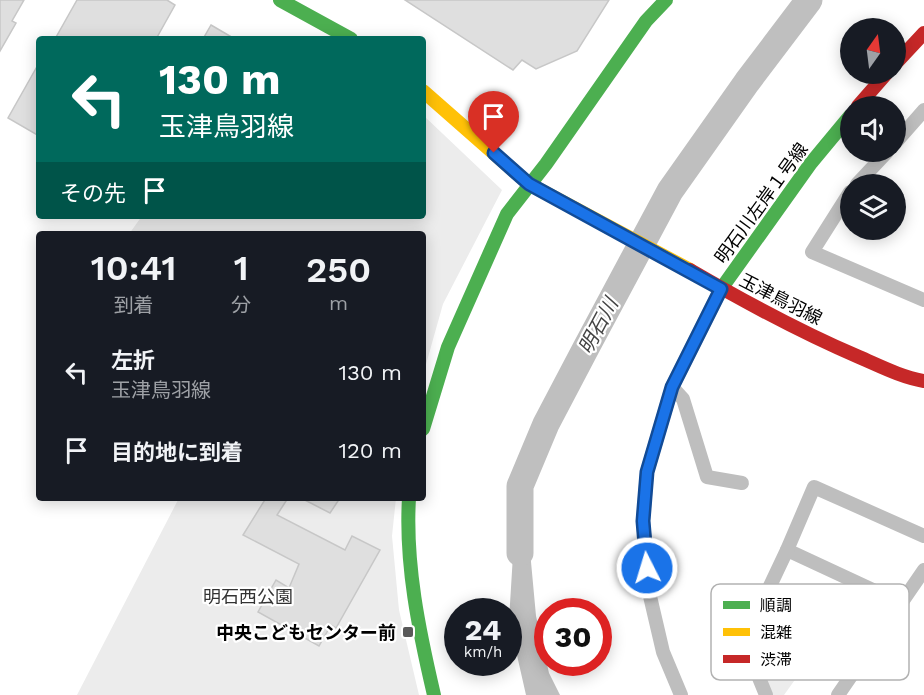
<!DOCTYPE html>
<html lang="ja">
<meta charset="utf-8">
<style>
:root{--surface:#171b24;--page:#20242c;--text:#f1f3f6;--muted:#9ea1a6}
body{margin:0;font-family:"Work Sans","Noto Sans JP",sans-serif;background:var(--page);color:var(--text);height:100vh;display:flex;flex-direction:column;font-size:22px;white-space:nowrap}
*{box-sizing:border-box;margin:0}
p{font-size:20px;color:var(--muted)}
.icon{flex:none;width:33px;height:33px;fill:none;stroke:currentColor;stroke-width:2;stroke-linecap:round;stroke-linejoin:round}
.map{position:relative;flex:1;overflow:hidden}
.details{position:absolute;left:36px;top:231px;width:390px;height:270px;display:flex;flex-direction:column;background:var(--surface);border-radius:6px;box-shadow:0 3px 15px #0003}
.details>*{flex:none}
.banner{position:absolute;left:36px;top:36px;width:390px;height:183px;border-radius:6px;box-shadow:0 3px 15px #0003;background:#00695c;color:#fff;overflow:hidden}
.needle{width:39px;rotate:14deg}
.fabs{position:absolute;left:840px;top:18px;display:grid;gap:12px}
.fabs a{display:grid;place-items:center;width:66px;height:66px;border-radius:50%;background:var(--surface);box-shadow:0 3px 15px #0003;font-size:30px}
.speed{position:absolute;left:444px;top:598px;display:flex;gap:12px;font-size:30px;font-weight:700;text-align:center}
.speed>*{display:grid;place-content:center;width:78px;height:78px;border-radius:50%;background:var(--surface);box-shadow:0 3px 15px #0003;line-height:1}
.speed small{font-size:15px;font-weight:400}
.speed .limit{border:9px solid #d22;background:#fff;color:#111}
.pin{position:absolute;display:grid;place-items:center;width:51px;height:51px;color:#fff;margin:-62px -26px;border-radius:50% 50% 50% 0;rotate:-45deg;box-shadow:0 0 6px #0007}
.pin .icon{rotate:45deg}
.me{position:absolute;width:66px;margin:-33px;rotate:355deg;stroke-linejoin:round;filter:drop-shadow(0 0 4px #0008)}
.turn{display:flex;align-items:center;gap:21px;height:126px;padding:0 24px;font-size:27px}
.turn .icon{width:78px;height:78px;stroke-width:2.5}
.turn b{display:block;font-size:42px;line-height:51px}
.then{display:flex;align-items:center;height:57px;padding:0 24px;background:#0003;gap:12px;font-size:22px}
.eta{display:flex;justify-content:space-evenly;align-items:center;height:102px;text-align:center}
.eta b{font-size:36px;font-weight:600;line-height:42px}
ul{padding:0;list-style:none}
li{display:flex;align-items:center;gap:18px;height:78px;padding:0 24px}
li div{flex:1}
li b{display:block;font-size:22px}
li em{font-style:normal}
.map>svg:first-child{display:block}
.green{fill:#ececec}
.water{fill:#bfbfbf}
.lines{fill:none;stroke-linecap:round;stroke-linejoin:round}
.river{stroke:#bfbfbf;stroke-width:27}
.building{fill:#dfdfdf;stroke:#c7c7c7;stroke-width:1.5}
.street{stroke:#bebebe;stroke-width:14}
.fast{stroke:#4caf50;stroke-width:14}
.slow{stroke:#ffc107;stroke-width:14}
.jam{stroke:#c62828;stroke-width:14}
.route-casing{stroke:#114b97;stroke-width:15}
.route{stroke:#1a73e8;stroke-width:10}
.poi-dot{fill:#595959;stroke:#fff;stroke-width:2}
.labels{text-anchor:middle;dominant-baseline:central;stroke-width:4.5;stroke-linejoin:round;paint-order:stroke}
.street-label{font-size:18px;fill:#000;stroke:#fff}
.park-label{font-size:18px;fill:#333;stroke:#fff}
.poi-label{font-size:18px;font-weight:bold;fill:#000;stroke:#fff;text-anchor:end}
.water-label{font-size:20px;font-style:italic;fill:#444;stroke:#fff}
.key{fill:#fff;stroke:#b2b2b2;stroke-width:1.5}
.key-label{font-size:16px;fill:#000}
</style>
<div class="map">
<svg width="924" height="695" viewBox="0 0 924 695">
<rect width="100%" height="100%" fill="#fff"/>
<g class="green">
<path d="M 423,115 L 502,190 L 443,304 L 423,375 L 423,234 L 129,234 L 142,216 L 423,216 Z"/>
<path d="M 179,498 L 396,498 L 392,536 L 399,610 L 419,695 L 77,695 Z"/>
<path d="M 759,625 L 815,652 L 784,695 L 771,695 L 749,636 Z"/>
</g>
<path class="water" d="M 516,506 L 530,551 L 536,616 L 549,673 L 560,695 L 526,695 L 509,620 Z"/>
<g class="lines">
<path class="river" d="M 520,553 L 520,486 L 546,424 L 587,346 L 670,191 L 747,82 L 809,0"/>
</g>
<g class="building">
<path d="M 0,0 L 24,0 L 12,21 L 16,23 L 0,51 Z"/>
<path d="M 77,0 L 167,0 L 175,5 L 156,39 L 55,39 Z"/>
<path d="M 405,0 L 609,0 L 577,51 L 536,69 L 522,60 L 513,70 Z"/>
<path d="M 211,25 L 235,39 L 203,39 Z"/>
<path d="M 39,63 L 39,136 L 8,118 Z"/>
<path d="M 266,498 L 288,498 L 277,515 L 345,550 L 352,536 L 380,550 L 336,628 L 331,625 L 319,646 L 258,612 L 276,580 L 289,588 L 299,564 L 243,535 Z"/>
<path d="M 301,498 L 340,498 L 330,513 Z"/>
</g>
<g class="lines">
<g class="street">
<path d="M 896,142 L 924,110"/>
<path d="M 857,184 L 887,152"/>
<path d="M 850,192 L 812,252 L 924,300"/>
<path d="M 672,387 L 683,399 L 707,477 L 742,483"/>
<path d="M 787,550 L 901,603"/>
<path d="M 756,614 L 860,663"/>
<path d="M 681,695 L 663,652 L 649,592 L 643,521 L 647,472 L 672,387 L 721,289"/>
<path d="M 766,695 L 744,641 L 787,550 L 814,487 L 924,536"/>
<path d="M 838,695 L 924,570"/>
</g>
<g class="fast">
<path d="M 280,0 L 351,39"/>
<path d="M 721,289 L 811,163 L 850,116"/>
<path d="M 423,429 L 448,347 L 507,214 L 546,164 L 646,21 L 666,0"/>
<path d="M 409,498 C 405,564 419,631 434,695"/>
</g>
<path class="slow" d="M 423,91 L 529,184 L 690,270"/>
<g class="jam">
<path d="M 896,63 L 924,33"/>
<path d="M 858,106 L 886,74"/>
<path d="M 690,270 C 745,302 800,332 859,357 C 880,366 901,377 924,381"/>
</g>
</g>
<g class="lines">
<defs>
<path id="route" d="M 494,153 L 529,184 L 721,289 L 672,387 L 647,472 L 643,521 L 647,568"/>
</defs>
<use href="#route" class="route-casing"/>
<use href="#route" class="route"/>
</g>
<rect class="poi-dot" x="402" y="626" width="12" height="12" rx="3"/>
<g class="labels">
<g class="street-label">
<text transform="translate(761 203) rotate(-54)">明石川左岸１号線</text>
<text transform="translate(781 299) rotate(27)">玉津鳥羽線</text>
</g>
<g class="park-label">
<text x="248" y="596">明石西公園</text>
</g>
<g class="poi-label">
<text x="396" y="632">中央こどもセンター前</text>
</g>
<g class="water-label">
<text transform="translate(598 326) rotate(-62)">明石川</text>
</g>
</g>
<rect x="711" y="584" width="198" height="96" rx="9" class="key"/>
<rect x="723" y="601" width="27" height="8" fill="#4caf50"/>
<rect x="723" y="628" width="27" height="8" fill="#ffc107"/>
<rect x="723" y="655" width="27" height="8" fill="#c62828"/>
<g class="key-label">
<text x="760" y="611">順調</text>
<text x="760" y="638">混雑</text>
<text x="760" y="665">渋滞</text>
</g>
</svg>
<div class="fabs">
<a><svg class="needle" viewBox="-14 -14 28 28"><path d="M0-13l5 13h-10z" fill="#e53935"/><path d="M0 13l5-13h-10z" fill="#9ea1a6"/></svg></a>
<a><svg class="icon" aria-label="sound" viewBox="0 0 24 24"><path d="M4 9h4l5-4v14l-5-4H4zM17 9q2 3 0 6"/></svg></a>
<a><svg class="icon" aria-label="layers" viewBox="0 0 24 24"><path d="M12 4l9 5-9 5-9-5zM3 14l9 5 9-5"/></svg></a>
</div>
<div class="speed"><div>24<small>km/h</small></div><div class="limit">30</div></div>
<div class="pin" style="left:494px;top:153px;background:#d93025"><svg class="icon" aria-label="arrive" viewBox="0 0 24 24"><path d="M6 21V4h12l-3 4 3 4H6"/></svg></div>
<svg class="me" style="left:647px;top:568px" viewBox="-20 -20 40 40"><circle r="17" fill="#1a73e8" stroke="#fff" stroke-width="3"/><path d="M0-11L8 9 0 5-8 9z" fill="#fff"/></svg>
<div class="banner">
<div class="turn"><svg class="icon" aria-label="left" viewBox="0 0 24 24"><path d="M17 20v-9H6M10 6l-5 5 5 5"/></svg><div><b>130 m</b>玉津鳥羽線</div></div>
<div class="then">その先<svg class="icon" aria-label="arrive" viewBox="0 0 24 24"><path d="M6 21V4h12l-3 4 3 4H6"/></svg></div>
</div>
<section class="details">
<div class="eta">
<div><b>10:41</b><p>到着</p></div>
<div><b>1</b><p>分</p></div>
<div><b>250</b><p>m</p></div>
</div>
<ul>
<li><svg class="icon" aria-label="left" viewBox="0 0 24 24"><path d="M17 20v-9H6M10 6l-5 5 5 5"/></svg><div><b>左折</b><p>玉津鳥羽線</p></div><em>130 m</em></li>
<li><svg class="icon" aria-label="arrive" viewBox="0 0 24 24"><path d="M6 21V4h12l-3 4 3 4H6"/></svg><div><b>目的地に到着</b></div><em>120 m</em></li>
</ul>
</section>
</div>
